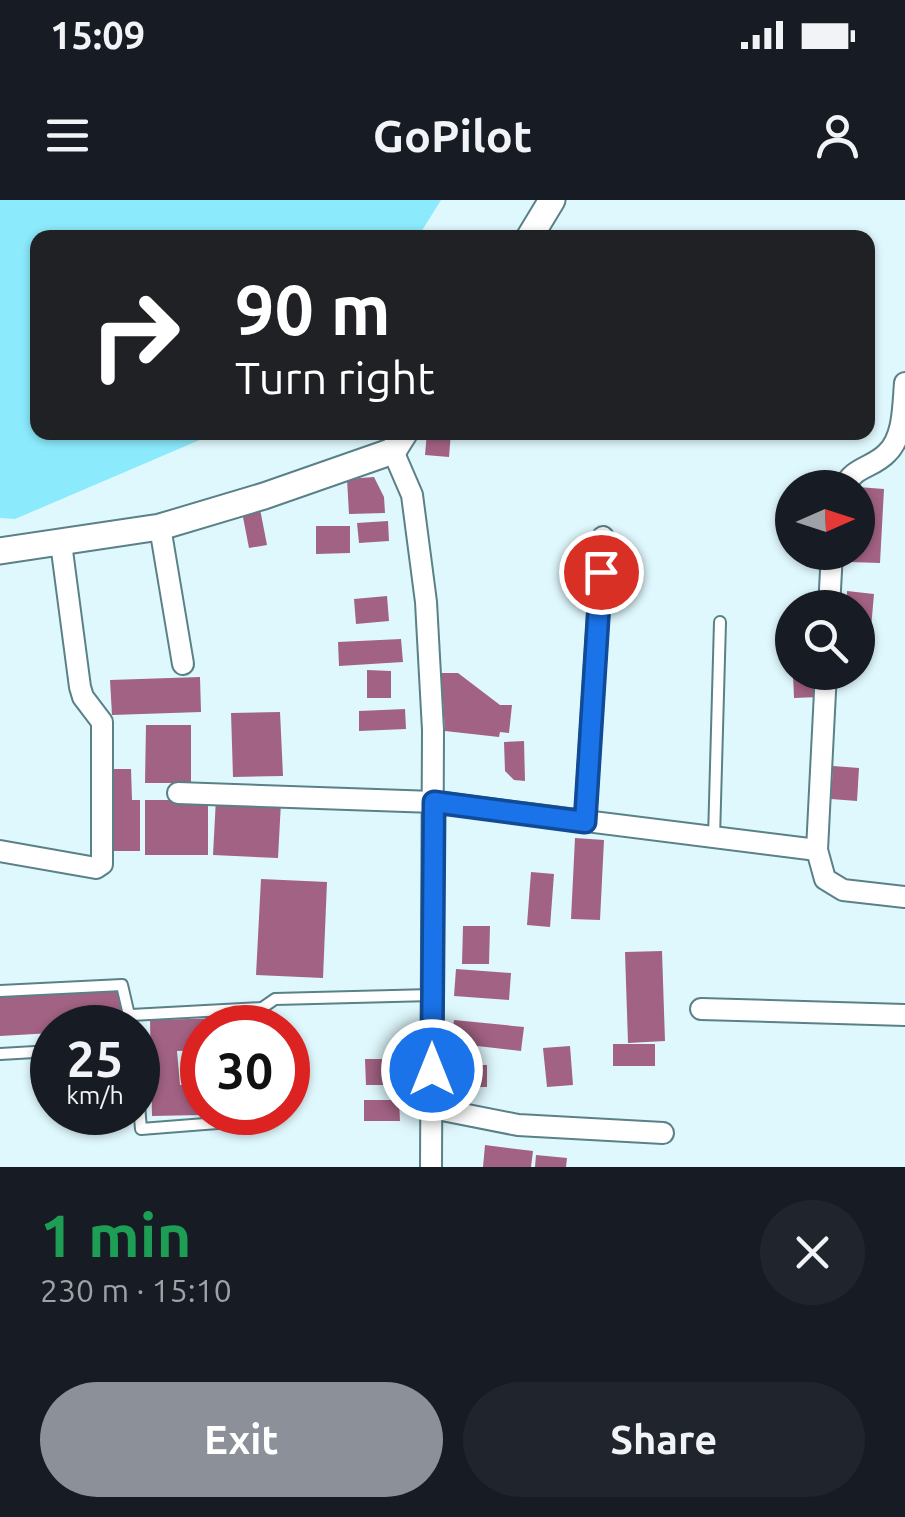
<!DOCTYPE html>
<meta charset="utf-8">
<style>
:root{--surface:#171b24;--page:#20242c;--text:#f1f3f6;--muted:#9ea1a6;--accent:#8c9099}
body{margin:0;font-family:Ubuntu,sans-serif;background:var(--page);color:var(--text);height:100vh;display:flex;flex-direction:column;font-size:38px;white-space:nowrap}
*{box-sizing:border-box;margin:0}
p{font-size:32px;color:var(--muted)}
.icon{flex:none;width:55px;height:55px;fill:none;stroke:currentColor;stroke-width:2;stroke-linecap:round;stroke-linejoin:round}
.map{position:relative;height:967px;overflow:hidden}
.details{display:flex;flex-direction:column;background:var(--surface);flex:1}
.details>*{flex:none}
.banner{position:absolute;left:30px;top:30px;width:845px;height:210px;border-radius:20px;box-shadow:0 2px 8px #0004;background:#202124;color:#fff;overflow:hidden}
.needle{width:65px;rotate:87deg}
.fabs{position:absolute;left:775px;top:270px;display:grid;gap:20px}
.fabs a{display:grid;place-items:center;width:100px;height:100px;border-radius:50%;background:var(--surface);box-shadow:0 2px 8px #0004;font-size:50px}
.speed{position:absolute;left:30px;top:805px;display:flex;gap:20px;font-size:50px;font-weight:700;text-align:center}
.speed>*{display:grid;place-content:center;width:130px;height:130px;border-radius:50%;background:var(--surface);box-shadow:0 2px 8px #0004;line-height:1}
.speed small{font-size:25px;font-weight:400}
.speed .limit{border:15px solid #d22;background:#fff;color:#111}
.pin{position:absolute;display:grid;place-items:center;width:85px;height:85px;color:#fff;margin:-42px;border:5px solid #fff;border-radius:50%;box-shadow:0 2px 10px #0007}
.me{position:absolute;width:110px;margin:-55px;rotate:0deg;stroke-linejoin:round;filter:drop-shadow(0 0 8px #0008)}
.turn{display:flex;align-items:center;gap:35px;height:210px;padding:0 40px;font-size:45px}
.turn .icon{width:130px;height:130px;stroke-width:2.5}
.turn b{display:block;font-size:70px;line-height:85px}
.round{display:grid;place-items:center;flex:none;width:105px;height:105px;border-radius:52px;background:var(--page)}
.summary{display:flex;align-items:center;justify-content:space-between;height:170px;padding:0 40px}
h1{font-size:60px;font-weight:600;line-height:75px;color:#1e9e55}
.cta{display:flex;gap:20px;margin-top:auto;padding:20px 40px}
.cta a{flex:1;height:115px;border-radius:60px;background:var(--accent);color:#fff;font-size:40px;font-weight:600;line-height:115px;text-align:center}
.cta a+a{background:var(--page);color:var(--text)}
.status{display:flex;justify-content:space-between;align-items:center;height:70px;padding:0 50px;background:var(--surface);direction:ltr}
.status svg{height:28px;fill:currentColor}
header{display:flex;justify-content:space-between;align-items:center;height:130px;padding:0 40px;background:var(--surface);font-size:45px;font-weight:600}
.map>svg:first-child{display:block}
.water{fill:#8beafc}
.building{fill:#a26283}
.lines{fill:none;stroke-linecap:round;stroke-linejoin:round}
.service-casing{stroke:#5a8088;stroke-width:14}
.minor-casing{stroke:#5a8088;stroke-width:24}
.tertiary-casing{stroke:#5a8088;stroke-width:29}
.service{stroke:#fff;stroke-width:10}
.minor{stroke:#fff;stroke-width:20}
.tertiary{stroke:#fff;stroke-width:25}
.route-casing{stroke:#114b97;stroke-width:25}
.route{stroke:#1a73e8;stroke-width:18}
</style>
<div class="status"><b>15:09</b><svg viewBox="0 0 49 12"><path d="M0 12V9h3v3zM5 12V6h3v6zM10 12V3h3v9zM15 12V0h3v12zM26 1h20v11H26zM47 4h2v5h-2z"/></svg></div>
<header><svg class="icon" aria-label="menu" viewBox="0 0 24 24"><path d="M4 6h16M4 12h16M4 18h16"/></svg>GoPilot<svg class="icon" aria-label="person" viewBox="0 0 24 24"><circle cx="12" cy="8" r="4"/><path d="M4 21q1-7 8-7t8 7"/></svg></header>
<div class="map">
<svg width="905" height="967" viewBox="0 0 905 967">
<rect width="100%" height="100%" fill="#dff8fd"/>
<path class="water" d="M 0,0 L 441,0 L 418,37 L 38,38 L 38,232 L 216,233 L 15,319 L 0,318 Z"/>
<g class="building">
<path d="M 427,232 L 451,232 L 449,257 L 425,255 Z"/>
<path d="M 374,277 L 384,297 L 385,313 L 349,314 L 347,279 Z"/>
<path d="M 858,287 L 884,289 L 880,363 L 849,362 L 849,352 L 858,352 Z"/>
<path d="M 260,309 L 267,345 L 249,348 L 242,312 Z"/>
<path d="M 388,321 L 389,341 L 359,343 L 357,323 Z"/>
<path d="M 316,326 L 350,326 L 350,353 L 316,354 Z"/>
<path d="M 847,391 L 874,394 L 871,428 L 858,427 L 858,408 L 846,408 Z"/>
<path d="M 387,396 L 389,421 L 356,424 L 354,399 Z"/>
<path d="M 401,439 L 403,462 L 339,466 L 338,442 Z"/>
<path d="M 367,470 L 391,471 L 391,498 L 367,498 Z"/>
<path d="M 816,472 L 818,497 L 794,498 L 793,473 Z"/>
<path d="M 441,473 L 458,473 L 500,505 L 512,505 L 509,533 L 500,532 L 499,537 L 445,531 Z"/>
<path d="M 200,477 L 201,512 L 112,515 L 110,480 Z"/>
<path d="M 405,509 L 406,529 L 359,531 L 359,511 Z"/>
<path d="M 280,512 L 283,576 L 233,577 L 231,513 Z"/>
<path d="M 146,525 L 191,525 L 191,583 L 145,583 Z"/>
<path d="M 524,541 L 525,581 L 514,580 L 505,571 L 504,542 Z"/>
<path d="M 833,566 L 859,568 L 857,601 L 831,599 Z"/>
<path d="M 110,569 L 131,569 L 132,600 L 140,600 L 140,651 L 111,651 Z"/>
<path d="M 216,598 L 281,602 L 278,658 L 213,655 Z"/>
<rect x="145" y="600" width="63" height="55"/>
<path d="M 575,638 L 604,640 L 600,720 L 571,719 Z"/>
<path d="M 531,672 L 554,674 L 550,727 L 527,725 Z"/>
<path d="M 261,679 L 327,682 L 323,778 L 256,775 Z"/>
<path d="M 463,726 L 490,726 L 489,764 L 462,764 Z"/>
<path d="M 662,751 L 665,841 L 628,843 L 625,752 Z"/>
<path d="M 456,769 L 511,773 L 509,800 L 454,796 Z"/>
<path d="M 121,787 L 123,828 L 52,828 L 52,833 L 0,836 L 0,794 Z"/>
<path d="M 261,817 L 261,828 L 202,828 L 202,850 L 177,851 L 180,885 L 202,884 L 202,915 L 152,916 L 150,820 Z"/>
<path d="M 454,820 L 524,827 L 521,851 L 451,843 Z"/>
<rect x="613" y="844" width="42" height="22"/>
<path d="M 570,846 L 573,885 L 547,887 L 543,848 Z"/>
<path d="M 444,858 L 466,859 L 464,885 L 443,884 Z"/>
<path d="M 365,859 L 405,859 L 405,885 L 366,885 Z"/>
<rect x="466" y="865" width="21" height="22"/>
<path d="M 364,900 L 399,900 L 400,921 L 364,921 Z"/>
<path d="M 485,945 L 533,951 L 531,967 L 483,967 Z"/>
<path d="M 536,955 L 567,958 L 566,967 L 535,967 Z"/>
</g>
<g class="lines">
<defs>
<g id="service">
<path d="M 714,638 L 720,422"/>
<path d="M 0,791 L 122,785 L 132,828"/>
<path d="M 131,815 L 262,808"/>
<path d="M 263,828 L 262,808 L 275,799 L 432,795"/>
<path d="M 0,854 L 52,851"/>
<path d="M 138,893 L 141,929 L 268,919 L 267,912"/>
</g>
<g id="minor">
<path d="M 393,251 L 412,295 L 426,402 L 433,530 L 431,967"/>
<path d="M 844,288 C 852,267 873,268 887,253 C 904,237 903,205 905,183"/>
<path d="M 160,327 L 183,464"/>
<path d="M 829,408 L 832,352"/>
<path d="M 178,593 L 434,602 L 817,650 L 826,472"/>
<path d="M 585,622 L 603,337"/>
<path d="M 817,650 L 825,679 L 843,690 L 905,697"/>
<path d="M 0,651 L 96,668 L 102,664 L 102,522 L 83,497 L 80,487 L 61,343"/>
<path d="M 701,809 L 905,815"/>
<path d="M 432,908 L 518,925 L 663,933"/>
</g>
<g id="tertiary">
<path d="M 529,38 L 552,0"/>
<path d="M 0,351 L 160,327 L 264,296 L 393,251 L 405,232"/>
</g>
</defs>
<use href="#service" class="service-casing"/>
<use href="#minor" class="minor-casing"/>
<use href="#tertiary" class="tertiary-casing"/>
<use href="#service" class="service"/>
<use href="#minor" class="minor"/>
<use href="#tertiary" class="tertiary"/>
</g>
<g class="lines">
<defs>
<path id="route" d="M 432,870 L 434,602 L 585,622 L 601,372"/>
</defs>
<use href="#route" class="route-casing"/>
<use href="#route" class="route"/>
</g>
</svg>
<div class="fabs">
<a><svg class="needle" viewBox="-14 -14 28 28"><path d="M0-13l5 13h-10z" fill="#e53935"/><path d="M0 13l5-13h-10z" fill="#9ea1a6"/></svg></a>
<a><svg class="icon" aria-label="search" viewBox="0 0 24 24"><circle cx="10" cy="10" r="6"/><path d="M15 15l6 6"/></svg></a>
</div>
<div class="speed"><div>25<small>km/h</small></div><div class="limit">30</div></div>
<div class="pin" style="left:601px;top:372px;background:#d93025"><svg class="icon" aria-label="arrive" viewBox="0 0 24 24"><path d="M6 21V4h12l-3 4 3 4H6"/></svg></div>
<svg class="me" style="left:432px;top:870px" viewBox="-20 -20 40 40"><circle r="17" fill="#1a73e8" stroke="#fff" stroke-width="3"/><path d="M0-11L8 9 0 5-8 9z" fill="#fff"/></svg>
<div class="banner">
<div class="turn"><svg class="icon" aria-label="right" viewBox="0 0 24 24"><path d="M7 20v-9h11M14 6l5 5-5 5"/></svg><div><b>90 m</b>Turn right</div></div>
</div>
</div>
<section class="details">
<div class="summary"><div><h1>1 min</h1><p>230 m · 15:10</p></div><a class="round"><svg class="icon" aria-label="close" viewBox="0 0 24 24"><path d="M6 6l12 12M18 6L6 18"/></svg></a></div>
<div class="cta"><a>Exit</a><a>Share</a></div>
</section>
